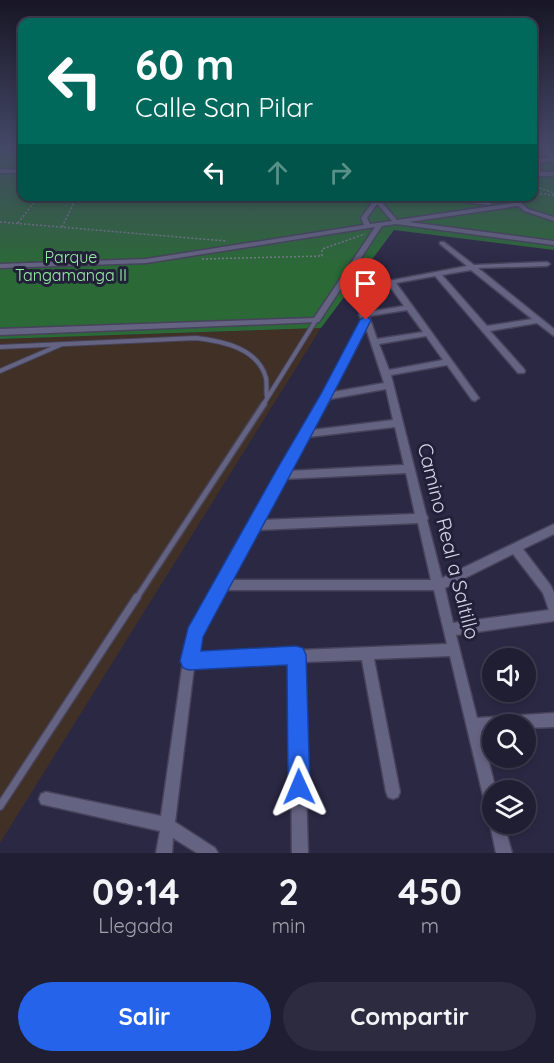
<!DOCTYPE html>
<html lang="es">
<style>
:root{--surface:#201e33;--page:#2d2b3f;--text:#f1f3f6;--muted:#a2a2ac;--line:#3d3c4e;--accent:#2563eb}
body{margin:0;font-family:Quicksand,sans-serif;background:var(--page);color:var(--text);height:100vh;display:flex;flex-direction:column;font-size:22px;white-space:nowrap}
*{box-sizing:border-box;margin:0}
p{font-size:20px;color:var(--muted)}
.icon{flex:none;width:33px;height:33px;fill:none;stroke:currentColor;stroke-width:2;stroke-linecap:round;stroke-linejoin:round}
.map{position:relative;height:853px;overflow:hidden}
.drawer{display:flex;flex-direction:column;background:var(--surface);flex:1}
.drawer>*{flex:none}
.top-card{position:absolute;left:18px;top:18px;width:519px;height:183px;border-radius:12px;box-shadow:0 3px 9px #0003,0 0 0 2px var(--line);background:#00695c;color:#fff;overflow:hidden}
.fabs{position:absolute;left:482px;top:648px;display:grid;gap:12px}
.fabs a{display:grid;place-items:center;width:54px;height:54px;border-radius:50%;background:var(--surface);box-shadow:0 3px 9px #0003,0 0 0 2px var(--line);font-size:30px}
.pin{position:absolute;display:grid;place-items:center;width:51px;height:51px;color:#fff;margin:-62px -26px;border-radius:50% 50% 50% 0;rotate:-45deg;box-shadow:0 0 6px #0007}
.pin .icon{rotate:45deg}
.me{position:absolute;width:66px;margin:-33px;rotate:359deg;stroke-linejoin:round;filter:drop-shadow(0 0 4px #0008)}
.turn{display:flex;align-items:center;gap:21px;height:126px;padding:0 18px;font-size:27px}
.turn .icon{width:78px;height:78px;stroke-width:2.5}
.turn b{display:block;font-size:42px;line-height:51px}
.lanes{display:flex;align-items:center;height:57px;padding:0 18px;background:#0003;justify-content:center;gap:30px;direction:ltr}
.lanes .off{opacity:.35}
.eta{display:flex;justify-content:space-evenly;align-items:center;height:102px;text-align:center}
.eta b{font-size:36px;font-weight:700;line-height:42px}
.primary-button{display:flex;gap:12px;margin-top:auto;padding:12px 18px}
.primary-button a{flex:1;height:69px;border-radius:36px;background:var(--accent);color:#fff;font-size:24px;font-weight:700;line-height:69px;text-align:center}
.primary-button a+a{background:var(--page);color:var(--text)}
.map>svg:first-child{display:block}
.education{fill:#403025}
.forest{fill:#2b6937}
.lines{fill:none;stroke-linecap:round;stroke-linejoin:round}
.service-far2-casing{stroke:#46435b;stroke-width:6}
.service-far1-casing{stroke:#46435b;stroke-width:8}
.service-casing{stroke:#46435b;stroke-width:10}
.minor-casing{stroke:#46435b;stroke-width:3}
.path{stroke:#7a788f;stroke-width:1.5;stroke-dasharray:2 2;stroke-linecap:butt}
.service-far2{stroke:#656382;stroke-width:4}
.service-far1{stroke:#656382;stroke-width:5}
.service{stroke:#656382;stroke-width:7}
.minor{fill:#656382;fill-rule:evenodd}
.route{fill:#2563eb;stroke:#184099;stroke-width:1.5}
.labels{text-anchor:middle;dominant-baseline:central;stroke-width:6;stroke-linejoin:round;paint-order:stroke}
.far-park-label{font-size:16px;fill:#97eda3;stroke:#221f39}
.street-label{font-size:20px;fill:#d6d6e8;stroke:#221f39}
</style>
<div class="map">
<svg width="554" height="853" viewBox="0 0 554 853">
<rect width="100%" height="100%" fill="#2b2844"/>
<path class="education" d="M 321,328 L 0,843 L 0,339 Z"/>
<path class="forest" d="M 0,147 L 22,147 L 22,196 L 532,196 L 533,147 L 554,147 L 554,250 L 394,230 L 321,328 L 0,339 Z"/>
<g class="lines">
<defs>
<g id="service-far2">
<path d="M 0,347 L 196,338 C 222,341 258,348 266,378 C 267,384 266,391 267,397"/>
<path d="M 0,371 L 60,345"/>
<path d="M 263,405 L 316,320"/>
</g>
<path id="service-far1" d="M 136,599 L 264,404"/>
<path id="service" d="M 0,806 L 137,597"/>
<g id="minor">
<path d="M 532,147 L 536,147 L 539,159 L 549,158 L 544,147 L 548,147 L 554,157 L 554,164 L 551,161 L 540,162 L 540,172 L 554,172 L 554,176 L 532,176 L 532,172 L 534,172 L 534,163 L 532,162 L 532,160 L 534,159 Z"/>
<path d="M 0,169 L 22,170 L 22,173 L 0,173 Z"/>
<path d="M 343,196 L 374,196 L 371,198 Z"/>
<path d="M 377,196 L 383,196 L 380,200 L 397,220 L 514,203 L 507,196 L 514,196 L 528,209 L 554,217 L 554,221 L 524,211 L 518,206 L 409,222 L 554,241 L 554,245 L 396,224 L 382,226 L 319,322 L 0,335 L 0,329 L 314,318 L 375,227 L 146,263 L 0,268 L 0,264 L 146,259 L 364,225 L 361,218 ZM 377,204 L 392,221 L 370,224 L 367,218 Z"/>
<path d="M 414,196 L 440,196 L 489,201 L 492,203 L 489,205 Z"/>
<path d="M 440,242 L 444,242 L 474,265 L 547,262 L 550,264 L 547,266 L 478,268 L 554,329 L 554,336 L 537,323 L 490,331 L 524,369 L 525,371 L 524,373 L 518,373 L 435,276 L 396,283 L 479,398 L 475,401 L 472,400 L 447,365 L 391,375 L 426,514 L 428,518 L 427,520 L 442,578 L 554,524 L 554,534 L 523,549 L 551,586 L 554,593 L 554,621 L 456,635 L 477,718 L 554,713 L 554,727 L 525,728 L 525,724 L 492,724 L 492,730 L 481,731 L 496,790 L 492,790 L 492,811 L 487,809 L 485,804 L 450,656 L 374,659 L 400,792 L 398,797 L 393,799 L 388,797 L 386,792 L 362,660 L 302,662 L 308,853 L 292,853 L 290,663 L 194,667 L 175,822 L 215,848 L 218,853 L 197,853 L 173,838 L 172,853 L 156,853 L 160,831 L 41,804 L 39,799 L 41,794 L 46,792 L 161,816 L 183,661 L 189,635 L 278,472 L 323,395 L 362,320 L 359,315 L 360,314 L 353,295 L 362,286 L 467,266 L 440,244 ZM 471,270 L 532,319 L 487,326 L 442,275 ZM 389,285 L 404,306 L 367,312 L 361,295 L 366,289 ZM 407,310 L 423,332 L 377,339 L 369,316 ZM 366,328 L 384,383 L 333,392 ZM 426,336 L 443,360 L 389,370 L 379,344 ZM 386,389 L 393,420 L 312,430 L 330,399 ZM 395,427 L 404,465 L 289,471 L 308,437 ZM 406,473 L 415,514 L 262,520 L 284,479 ZM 418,523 L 431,580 L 231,580 L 257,530 ZM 513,554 L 543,593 L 549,610 L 453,623 L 445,588 ZM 225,590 L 434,590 L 447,644 L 299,650 L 296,649 L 292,651 L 197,655 L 201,637 Z"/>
<path d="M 492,819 L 492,824 L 504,824 L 512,853 L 496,853 L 490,824 Z"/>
</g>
</defs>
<use href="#service-far2" class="service-far2-casing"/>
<use href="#service-far1" class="service-far1-casing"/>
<use href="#service" class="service-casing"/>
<use href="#minor" class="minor-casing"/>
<g class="path">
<path d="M 532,185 L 554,193"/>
<path d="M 532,193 L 554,195"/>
<path d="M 0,222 L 226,241"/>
<path d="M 18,223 L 39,196"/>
<path d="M 62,227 L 77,196"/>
<path d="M 202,259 L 322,256 L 322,249 L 365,234"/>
</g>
<use href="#service-far2" class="service-far2"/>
<use href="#service-far1" class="service-far1"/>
<use href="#service" class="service"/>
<use href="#minor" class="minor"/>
</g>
<linearGradient id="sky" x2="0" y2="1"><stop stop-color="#181625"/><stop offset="0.55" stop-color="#444867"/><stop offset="1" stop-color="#444867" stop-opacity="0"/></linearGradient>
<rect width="554" height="266" fill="url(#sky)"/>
<path class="route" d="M 366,316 L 371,320 C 318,427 259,531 203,637 L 201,651 L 296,646 L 303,648 L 306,655 L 310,787 L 306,794 L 299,797 L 291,794 L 288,787 L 287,665 L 189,670 L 183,668 L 180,661 L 188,628 L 276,471 L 321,394 L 360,320 Z"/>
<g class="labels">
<g class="far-park-label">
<text x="71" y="257">Parque<tspan x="71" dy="18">Tangamanga II</tspan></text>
</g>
<g class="street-label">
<text transform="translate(449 541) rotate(76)">Camino Real a Saltillo</text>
</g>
</g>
</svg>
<div class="fabs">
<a><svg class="icon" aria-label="sound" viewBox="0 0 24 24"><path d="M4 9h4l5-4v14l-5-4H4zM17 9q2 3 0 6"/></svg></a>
<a><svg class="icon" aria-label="search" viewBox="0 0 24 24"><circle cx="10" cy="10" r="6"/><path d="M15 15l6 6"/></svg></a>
<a><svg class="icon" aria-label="layers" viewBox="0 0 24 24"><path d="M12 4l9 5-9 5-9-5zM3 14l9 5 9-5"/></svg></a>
</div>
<div class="pin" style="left:366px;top:320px;background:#d93025"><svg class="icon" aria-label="arrive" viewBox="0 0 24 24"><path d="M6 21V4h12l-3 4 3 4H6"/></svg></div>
<svg class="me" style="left:299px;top:787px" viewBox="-20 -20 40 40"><path d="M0-17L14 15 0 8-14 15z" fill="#2563eb" stroke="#fff" stroke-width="4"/></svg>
<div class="top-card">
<div class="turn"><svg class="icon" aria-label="left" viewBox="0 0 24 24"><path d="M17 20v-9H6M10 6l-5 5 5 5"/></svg><div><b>60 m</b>Calle San Pilar</div></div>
<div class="lanes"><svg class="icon" aria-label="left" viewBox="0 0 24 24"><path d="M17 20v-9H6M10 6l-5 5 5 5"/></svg><svg class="icon off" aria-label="ahead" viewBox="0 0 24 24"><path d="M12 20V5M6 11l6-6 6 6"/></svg><svg class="icon off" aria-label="right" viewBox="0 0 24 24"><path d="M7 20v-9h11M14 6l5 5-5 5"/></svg></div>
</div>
</div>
<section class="drawer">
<div class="eta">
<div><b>09:14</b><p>Llegada</p></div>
<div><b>2</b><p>min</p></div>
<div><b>450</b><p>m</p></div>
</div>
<div class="primary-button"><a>Salir</a><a>Compartir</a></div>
</section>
